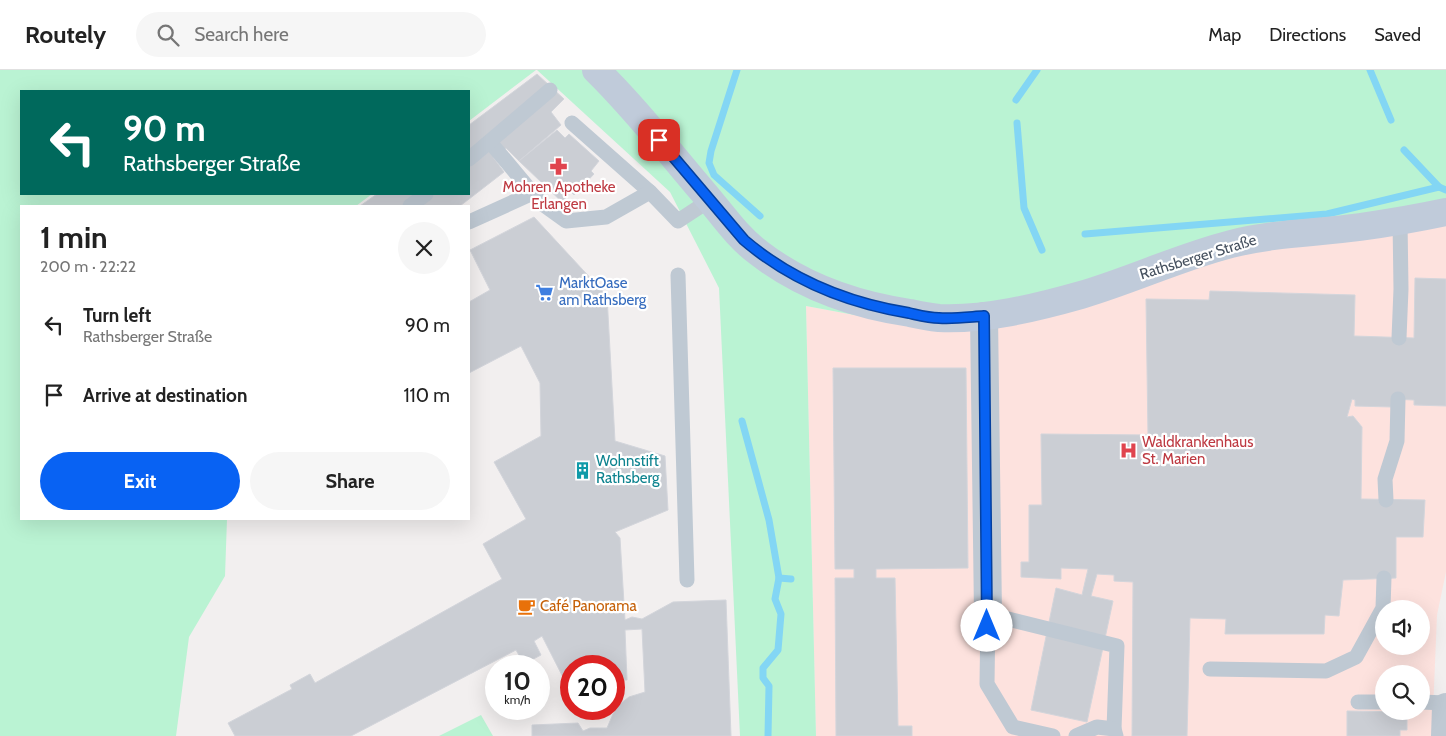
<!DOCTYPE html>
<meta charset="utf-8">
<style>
:root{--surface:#fff;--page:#f6f6f6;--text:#222;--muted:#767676;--line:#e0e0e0;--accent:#0862f3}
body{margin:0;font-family:Cabin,sans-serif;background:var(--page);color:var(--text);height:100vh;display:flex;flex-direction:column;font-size:19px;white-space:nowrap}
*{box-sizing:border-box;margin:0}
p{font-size:16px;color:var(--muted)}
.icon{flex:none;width:28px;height:28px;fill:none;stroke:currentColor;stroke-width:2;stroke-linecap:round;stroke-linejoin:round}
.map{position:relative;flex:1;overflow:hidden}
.sheet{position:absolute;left:20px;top:135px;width:450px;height:315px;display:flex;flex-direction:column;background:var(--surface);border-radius:0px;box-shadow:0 5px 20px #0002}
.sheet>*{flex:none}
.guide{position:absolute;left:20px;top:20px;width:450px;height:105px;border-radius:0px;box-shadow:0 5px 20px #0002;background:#00695c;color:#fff;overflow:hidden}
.buttons{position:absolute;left:1375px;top:530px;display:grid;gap:10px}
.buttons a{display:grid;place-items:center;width:55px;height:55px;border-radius:50%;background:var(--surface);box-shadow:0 5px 20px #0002;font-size:25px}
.speed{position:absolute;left:485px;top:585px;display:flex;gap:10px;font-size:25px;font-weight:700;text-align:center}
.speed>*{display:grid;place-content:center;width:65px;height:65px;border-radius:50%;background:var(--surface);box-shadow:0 5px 20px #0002;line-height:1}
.speed small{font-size:12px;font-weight:400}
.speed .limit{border:8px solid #d22;background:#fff;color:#111}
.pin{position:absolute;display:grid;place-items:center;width:42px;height:42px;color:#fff;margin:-21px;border-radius:10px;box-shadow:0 2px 8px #0006}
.me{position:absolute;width:55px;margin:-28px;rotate:0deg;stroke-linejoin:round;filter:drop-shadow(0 0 4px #0008)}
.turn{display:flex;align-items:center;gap:18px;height:105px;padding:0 20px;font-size:22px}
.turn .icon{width:65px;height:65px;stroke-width:2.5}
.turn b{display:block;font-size:35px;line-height:42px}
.round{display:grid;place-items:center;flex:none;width:52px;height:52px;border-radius:26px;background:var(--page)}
.summary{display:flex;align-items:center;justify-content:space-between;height:85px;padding:0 20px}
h1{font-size:30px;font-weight:700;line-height:38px}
.action{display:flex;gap:10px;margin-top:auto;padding:10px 20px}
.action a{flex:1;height:58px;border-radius:30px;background:var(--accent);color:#fff;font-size:20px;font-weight:700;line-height:58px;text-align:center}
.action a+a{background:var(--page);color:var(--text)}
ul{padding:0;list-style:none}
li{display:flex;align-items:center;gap:15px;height:70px;padding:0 20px}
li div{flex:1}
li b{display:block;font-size:19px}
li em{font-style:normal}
header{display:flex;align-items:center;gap:30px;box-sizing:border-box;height:70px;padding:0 25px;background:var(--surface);border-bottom:1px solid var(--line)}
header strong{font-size:24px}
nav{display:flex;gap:28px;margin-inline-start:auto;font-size:18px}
.search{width:350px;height:45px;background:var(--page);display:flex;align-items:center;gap:12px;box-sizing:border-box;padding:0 18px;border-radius:28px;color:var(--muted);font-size:19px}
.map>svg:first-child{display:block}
.medical{fill:#fde2de;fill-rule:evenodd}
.green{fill:#baf3d3}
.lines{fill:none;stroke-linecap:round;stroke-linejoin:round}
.stream{stroke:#83d6f4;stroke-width:7}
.building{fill:#cbced4;stroke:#d3d5db}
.lane{stroke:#bfc9d3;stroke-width:15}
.street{stroke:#bfc9d3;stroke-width:28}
.secondary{stroke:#c0cbda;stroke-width:28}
.route-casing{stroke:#05409e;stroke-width:12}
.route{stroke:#0862f3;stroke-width:9}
.labels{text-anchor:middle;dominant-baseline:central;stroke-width:4.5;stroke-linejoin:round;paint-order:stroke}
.health-label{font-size:15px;fill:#be3a42;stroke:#fff}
.street-label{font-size:15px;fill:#46515f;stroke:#fff}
.shop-label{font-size:15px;fill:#366cbe;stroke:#fff;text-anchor:start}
.culture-label{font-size:15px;fill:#0d838f;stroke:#fff;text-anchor:start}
.food-label{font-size:15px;fill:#c56008;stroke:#fff;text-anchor:start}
</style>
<header>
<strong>Routely</strong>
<div class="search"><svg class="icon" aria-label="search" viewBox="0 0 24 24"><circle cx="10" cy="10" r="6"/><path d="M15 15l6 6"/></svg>Search here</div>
<nav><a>Map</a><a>Directions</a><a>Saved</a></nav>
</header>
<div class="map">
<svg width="1446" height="666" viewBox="0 0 1446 666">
<rect width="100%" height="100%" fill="#f2efef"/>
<path class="medical" d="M 1446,155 L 1446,502 L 1437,545 L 1432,666 L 816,666 L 806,236 L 860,246 L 1121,220 L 1275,175 ZM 1384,539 L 1421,539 L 1421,576 L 1384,576 ZM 1384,604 L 1421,604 L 1421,641 L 1384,641 Z"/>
<g class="green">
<path d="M 0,0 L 536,0 L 469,51 L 469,21 L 21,21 L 21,124 L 372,124 L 356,136 L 21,136 L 21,449 L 227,449 L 225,506 L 189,567 L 176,666 L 0,666 Z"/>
<path d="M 537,0 L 1446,0 L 1446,155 L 1275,175 L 1121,220 L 860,246 L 806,236 L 816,666 L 740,666 L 719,218 L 670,122 Z"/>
<path d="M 481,645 L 493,666 L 439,666 Z"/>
</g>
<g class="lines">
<g class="stream">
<path d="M 737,0 L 711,81 L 709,93 L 714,105 L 760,146"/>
<path d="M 1370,0 L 1391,50"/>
<path d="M 1016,30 L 1037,0"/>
<path d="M 1017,53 L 1024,138 L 1042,180"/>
<path d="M 1404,80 L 1439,117"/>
<path d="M 1085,164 L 1327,144 L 1439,117 L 1446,120"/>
<path d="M 742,351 L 769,450 L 779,508 L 775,529 L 781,544 L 778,580 L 763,598 L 763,608 L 769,616 L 768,666"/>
<path d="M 779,508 L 791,509"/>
</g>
</g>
<g class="building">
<path d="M 537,4 L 564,29 L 551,42 L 561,55 L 519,91 L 506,78 L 493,87 L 504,102 L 460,136 L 360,136 L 377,124 L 469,124 L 469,55 Z"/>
<path d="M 557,60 L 565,68 L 569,64 L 599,91 L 591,101 L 594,104 L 574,125 L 571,122 L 562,132 L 519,91 Z"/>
<path d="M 534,147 L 607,226 L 615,371 L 665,386 L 668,440 L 615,462 L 620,468 L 625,550 L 632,547 L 642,549 L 673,532 L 726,530 L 731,666 L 532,666 L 532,655 L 578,653 L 583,661 L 590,658 L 607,658 L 613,644 L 620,634 L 629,627 L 645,622 L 642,559 L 625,560 L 627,610 L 614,610 L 614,596 L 571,596 L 571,623 L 542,566 L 534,571 L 541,585 L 524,594 L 516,580 L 351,666 L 235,666 L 228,653 L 292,619 L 290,615 L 310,604 L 315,613 L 502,509 L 483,474 L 526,449 L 494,392 L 541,366 L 540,313 L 521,276 L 469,303 L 469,232 L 490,220 L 470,180 Z"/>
<path d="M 1415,208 L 1446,209 L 1446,336 L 1414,335 L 1414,330 L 1392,329 L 1392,337 L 1355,336 L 1355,330 L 1352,329 L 1347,347 L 1353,346 L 1362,357 L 1361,429 L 1425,430 L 1423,467 L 1396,467 L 1396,508 L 1343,510 L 1339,546 L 1325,545 L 1324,564 L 1225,564 L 1226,549 L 1190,548 L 1187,666 L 1132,666 L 1133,512 L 1114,511 L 1114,505 L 1097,504 L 1091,526 L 1113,531 L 1087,652 L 1031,640 L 1056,518 L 1082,525 L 1088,499 L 1061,498 L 1061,509 L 1021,507 L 1021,492 L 1029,492 L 1029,435 L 1042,435 L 1041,364 L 1148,365 L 1146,229 L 1209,230 L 1210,221 L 1355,225 L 1354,266 L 1414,268 Z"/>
<path d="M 833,298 L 966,298 L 968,498 L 876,499 L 876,508 L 895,508 L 898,656 L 912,656 L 912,666 L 836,666 L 835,508 L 854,508 L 854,499 L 835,499 Z"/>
<path d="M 1347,641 L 1407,642 L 1407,660 L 1400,660 L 1400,666 L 1347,666 Z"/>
</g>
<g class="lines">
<g class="lane">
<path d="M 572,53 L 650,122"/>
<path d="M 490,72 L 541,133 L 566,151 L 606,147 L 650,122 L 678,151 L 710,130"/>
<path d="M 469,89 L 550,20"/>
<path d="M 410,136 L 426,124"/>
<path d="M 469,152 L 533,123"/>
<path d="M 678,205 L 687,510"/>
<path d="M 1399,268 L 1401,219 L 1400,150"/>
<path d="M 1386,430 L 1385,409 L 1397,371 L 1398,329"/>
<path d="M 1210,599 L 1326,601 L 1356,587 L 1383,538 L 1384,508"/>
<path d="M 1358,632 L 1384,632"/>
<path d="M 1421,632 L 1446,633"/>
<path d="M 1053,666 L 1013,657 L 987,614 L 988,544 L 1117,576 L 1114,659"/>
<path d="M 1076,666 L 1097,657 L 1114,659 L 1116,666"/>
</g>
<g class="street">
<path d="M 984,246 L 988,544"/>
<path d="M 1445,666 L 1446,637"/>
</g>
<path class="secondary" d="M 596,0 C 635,38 669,82 704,123 C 722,144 737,167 759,183 C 803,217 856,235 910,243 C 919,245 929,247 939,248 C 986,250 1035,238 1081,225 C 1132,210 1180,187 1231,174 C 1274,163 1317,163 1360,157 C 1389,153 1418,148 1446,142"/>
</g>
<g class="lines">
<defs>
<path id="route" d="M 659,70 L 744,170 C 792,211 847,233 909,243 C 918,245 929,248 939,248 C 954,249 969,247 984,246 L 987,556"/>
</defs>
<use href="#route" class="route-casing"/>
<use href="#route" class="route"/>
</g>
<defs>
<symbol id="pharmacy-bare" viewBox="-9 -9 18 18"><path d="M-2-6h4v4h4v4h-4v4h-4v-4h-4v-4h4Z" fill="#e0444e" stroke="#fff" stroke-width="2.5" paint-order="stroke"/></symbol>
<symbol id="supermarket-bare" viewBox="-9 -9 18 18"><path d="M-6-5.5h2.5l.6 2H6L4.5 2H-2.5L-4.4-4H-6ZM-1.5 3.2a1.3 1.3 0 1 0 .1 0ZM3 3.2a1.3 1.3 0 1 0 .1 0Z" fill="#3f7fe0" stroke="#fff" stroke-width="2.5" paint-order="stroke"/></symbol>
<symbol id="hospital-bare" viewBox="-9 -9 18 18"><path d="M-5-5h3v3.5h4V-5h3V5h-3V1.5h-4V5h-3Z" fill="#e0444e" stroke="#fff" stroke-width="2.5" paint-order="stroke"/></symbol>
<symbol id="building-bare" viewBox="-9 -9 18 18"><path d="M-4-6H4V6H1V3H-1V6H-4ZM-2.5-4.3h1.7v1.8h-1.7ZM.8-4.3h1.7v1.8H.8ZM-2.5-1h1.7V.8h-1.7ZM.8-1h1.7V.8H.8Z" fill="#0f9aa8" stroke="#fff" stroke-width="2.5" paint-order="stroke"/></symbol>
<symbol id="cafe-bare" viewBox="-9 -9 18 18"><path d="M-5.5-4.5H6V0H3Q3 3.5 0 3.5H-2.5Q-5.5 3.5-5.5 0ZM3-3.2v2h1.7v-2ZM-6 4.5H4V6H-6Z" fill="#e8710a" stroke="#fff" stroke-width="2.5" paint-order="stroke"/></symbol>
</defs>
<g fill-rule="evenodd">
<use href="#pharmacy-bare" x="546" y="84" width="25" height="25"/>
<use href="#supermarket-bare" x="532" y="210" width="25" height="25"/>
<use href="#hospital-bare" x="1116" y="368" width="25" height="25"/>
<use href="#building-bare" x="570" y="388" width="25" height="25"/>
<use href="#cafe-bare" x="514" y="524" width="25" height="25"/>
</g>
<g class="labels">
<g class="health-label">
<text x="559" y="117">Mohren Apotheke<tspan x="559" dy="17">Erlangen</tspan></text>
<text x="1142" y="372" text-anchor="start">Waldkrankenhaus<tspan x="1142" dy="17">St. Marien</tspan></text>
</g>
<g class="street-label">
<text transform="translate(1198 187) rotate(-17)">Rathsberger Straße</text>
</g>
<g class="shop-label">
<text x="559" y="213">MarktOase<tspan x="559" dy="17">am Rathsberg</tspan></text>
</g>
<g class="culture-label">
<text x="596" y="391">Wohnstift<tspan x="596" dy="17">Rathsberg</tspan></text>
</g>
<g class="food-label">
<text x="540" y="536">Café Panorama</text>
</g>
</g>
</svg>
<div class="buttons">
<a><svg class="icon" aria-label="sound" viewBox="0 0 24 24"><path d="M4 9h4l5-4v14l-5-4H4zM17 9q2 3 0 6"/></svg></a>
<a><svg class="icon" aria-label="search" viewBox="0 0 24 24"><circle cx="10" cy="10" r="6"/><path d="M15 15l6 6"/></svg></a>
</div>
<div class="speed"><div>10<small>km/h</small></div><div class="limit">20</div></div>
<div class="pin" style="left:659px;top:70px;background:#d93025"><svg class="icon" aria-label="arrive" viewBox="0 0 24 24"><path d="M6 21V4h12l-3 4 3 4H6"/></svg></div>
<svg class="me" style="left:987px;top:556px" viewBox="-20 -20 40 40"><circle r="19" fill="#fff"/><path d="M0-13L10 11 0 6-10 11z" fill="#0862f3"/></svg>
<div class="guide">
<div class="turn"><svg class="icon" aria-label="left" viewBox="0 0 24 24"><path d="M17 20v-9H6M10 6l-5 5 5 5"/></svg><div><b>90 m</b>Rathsberger Straße</div></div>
</div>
<section class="sheet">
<div class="summary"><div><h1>1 min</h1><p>200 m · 22:22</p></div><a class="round"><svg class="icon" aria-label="close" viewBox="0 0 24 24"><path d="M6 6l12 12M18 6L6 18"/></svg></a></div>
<ul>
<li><svg class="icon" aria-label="left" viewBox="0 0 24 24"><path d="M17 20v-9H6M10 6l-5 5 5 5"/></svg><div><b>Turn left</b><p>Rathsberger Straße</p></div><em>90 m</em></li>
<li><svg class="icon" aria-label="arrive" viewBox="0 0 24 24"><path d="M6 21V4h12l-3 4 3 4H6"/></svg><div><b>Arrive at destination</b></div><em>110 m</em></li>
</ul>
<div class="action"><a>Exit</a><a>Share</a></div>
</section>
</div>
